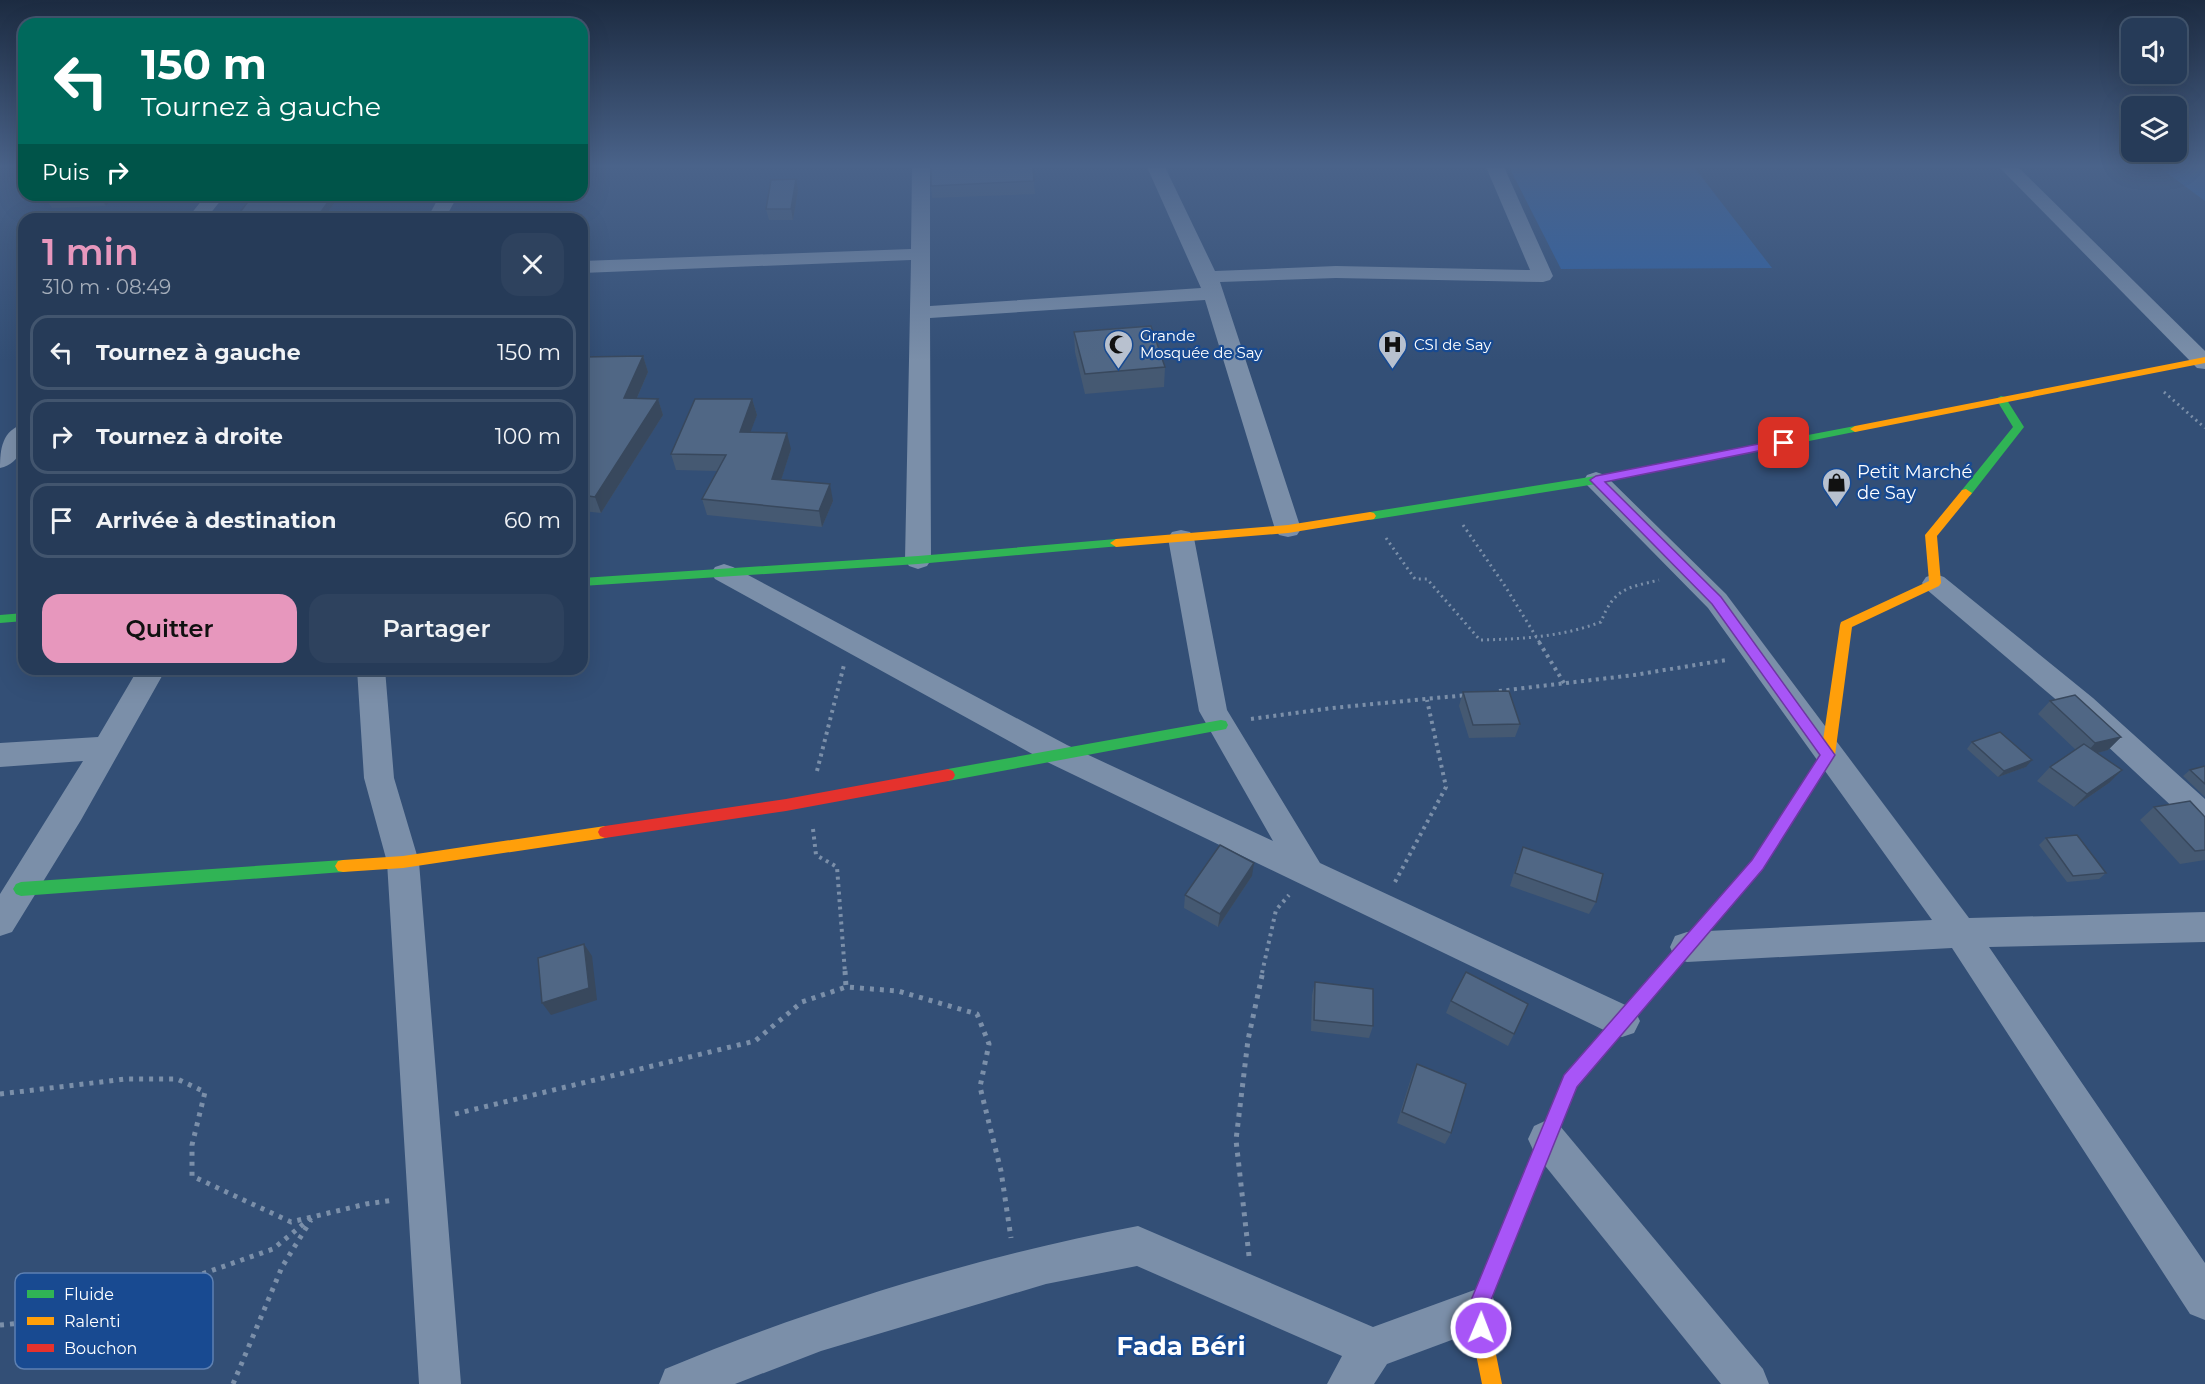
<!DOCTYPE html>
<html lang="fr">
<meta charset="utf-8">
<style>
:root{--surface:#263b58;--page:#2e425e;--text:#f1f3f6;--muted:#a4adba;--line:#42556e;--accent:#e797bd}
body{margin:0;font-family:Montserrat,sans-serif;background:var(--page);color:var(--text);height:100vh;display:flex;flex-direction:column;font-size:22px;white-space:nowrap}
*{box-sizing:border-box;margin:0}
p{font-size:20px;color:var(--muted)}
.icon{flex:none;width:33px;height:33px;fill:none;stroke:currentColor;stroke-width:2;stroke-linecap:round;stroke-linejoin:round}
.map{position:relative;flex:1;overflow:hidden}
.side{position:absolute;left:18px;top:213px;width:570px;height:462px;display:flex;flex-direction:column;background:var(--surface);border-radius:18px;box-shadow:0 6px 24px #0002,0 0 0 2px var(--line)}
.side>*{flex:none}
.hud{position:absolute;left:18px;top:18px;width:570px;height:183px;border-radius:18px;box-shadow:0 6px 24px #0002,0 0 0 2px var(--line);background:#00695c;color:#fff;overflow:hidden}
.tools{position:absolute;left:2121px;top:18px;display:grid;gap:12px}
.tools a{display:grid;place-items:center;width:66px;height:66px;border-radius:12px;background:var(--surface);box-shadow:0 6px 24px #0002,0 0 0 2px var(--line);font-size:30px}
.pin{position:absolute;display:grid;place-items:center;width:51px;height:51px;color:#fff;margin:-26px;border-radius:12px;box-shadow:0 3px 9px #0006}
.me{position:absolute;width:66px;margin:-33px;rotate:1deg;stroke-linejoin:round;filter:drop-shadow(0 0 4px #0008)}
.turn{display:flex;align-items:center;gap:21px;height:126px;padding:0 24px;font-size:27px}
.turn .icon{width:78px;height:78px;stroke-width:2.5}
.turn b{display:block;font-size:42px;line-height:51px}
.then{display:flex;align-items:center;height:57px;padding:0 24px;background:#0003;gap:12px;font-size:22px}
.round{display:grid;place-items:center;flex:none;width:63px;height:63px;border-radius:18px;background:var(--page)}
.head{display:flex;align-items:center;justify-content:space-between;height:102px;padding:0 24px}
h1{font-size:36px;font-weight:600;line-height:45px;color:var(--accent)}
.button{display:flex;gap:12px;margin-top:auto;padding:12px 24px}
.button a{flex:1;height:69px;border-radius:18px;background:var(--accent);color:#111;font-size:24px;font-weight:600;line-height:69px;text-align:center}
.button a+a{background:var(--page);color:var(--text)}
ul{padding:0;list-style:none}
li{display:flex;align-items:center;gap:18px;height:75px;margin:0 12px 9px;padding:0 12px;border:3px solid var(--line);border-radius:18px}
li div{flex:1}
li b{display:block;font-size:22px}
li em{font-style:normal}
.map>svg:first-child{display:block}
.green{fill:#2c61a7}
.lines{fill:none;stroke-linecap:round;stroke-linejoin:round}
.path-far2{stroke:#7b8fa9;stroke-width:3;stroke-dasharray:2 4;stroke-linecap:butt}
.path-far1{stroke:#7b8fa9;stroke-width:4;stroke-dasharray:3 4.5;stroke-linecap:butt}
.path{stroke:#7b8fa9;stroke-width:5;stroke-dasharray:4 6;stroke-linecap:butt}
.street{fill:#7b8fa9;fill-rule:evenodd}
.fast{fill:#30b455;fill-rule:evenodd}
.slow{fill:#ff9f0a;fill-rule:evenodd}
.jam{fill:#e5322d;fill-rule:evenodd}
.wall{fill:#455972}
.shaded-wall{fill:#38485d}
.building{fill:#506785;stroke:#38485d;stroke-width:1.5}
.route{fill:#a855f7;stroke:#6d37a1;stroke-width:1.5}
.labels{text-anchor:middle;dominant-baseline:central;stroke-width:4.5;stroke-linejoin:round;paint-order:stroke}
.far-poi-label{font-size:15px;fill:#fff;stroke:#184a91;text-anchor:start}
.poi-label{font-size:18px;fill:#fff;stroke:#184a91;text-anchor:start}
.near-quarter-label{font-size:26px;font-weight:bold;fill:#fff;stroke:#184a91}
.key{fill:#184a91;stroke:#5d80b2;stroke-width:1.5}
.key-label{font-size:16px;fill:#fff}
</style>
<div class="map">
<svg width="2205" height="1384" viewBox="0 0 2205 1384">
<rect width="100%" height="100%" fill="#334f76"/>
<g class="green">
<path d="M 1509,167 L 1694,167 L 1772,268 L 1561,269 Z"/>
<path d="M 2159,167 L 2205,167 L 2205,201 Z"/>
</g>
<g class="lines">
<g class="path-far2">
<path d="M 2164,392 L 2205,428"/>
<path d="M 1463,525 L 1505,586 L 1540,643"/>
<path d="M 1386,538 L 1415,579 L 1427,579 L 1480,640 C 1522,639 1561,637 1601,622 C 1614,588 1627,588 1659,580"/>
</g>
<g class="path-far1">
<path d="M 1539,642 L 1564,683"/>
<path d="M 1499,691 L 1634,675 L 1726,660"/>
<path d="M 1251,719 L 1332,708 L 1467,695"/>
<path d="M 817,771 L 844,665"/>
<path d="M 813,829 L 816,855 L 837,867 L 845,973"/>
<path d="M 1395,882 L 1446,787 L 1427,700"/>
<path d="M 1262,973 L 1276,910 L 1289,895"/>
</g>
<g class="path">
<path d="M 845,971 L 846,987 L 898,991 L 977,1014 L 989,1044 L 980,1087 L 1001,1171 L 1011,1238"/>
<path d="M 0,1094 L 126,1079 L 177,1079 L 205,1092 L 192,1145 L 192,1176 L 291,1222 L 366,1204 L 394,1200"/>
<path d="M 455,1114 L 755,1041 L 802,1002 L 846,987"/>
<path d="M 1249,1256 L 1236,1140 L 1248,1040 L 1263,971"/>
<path d="M 0,1325 L 46,1321 L 108,1307 L 273,1249 L 312,1217"/>
<path d="M 233,1384 L 282,1267 L 311,1220"/>
</g>
<g class="street">
<path d="M 912,167 L 930,167 L 930,306 L 1201,288 L 1147,167 L 1165,167 L 1215,271 L 1336,266 L 1530,270 L 1486,167 L 1504,167 L 1553,276 L 1550,280 L 1543,282 L 1336,278 L 1220,282 L 1301,529 L 1297,535 L 1288,537 L 1279,535 L 1275,529 L 1205,300 L 930,318 L 931,560 L 927,566 L 918,569 L 909,566 L 905,560 L 911,260 L 582,273 L 582,261 L 911,249 Z"/>
<path d="M 1999,167 L 2018,167 L 2205,351 L 2205,369 L 2197,368 Z"/>
<path d="M 206,195 L 225,195 L 206,219 L 187,219 Z"/>
<path d="M 440,195 L 458,195 L 445,219 L 427,219 Z"/>
<path d="M 24,424 C 24,443 22,463 0,468 C 0,449 2,430 24,424 Z"/>
<path d="M 1596,472 L 1605,475 L 1726,594 L 1969,918 L 2205,912 L 2205,942 L 1989,947 L 2205,1263 L 2205,1320 L 2190,1314 L 1952,948 L 1687,962 L 1675,958 L 1670,947 L 1675,936 L 1687,932 L 1932,920 L 1708,608 L 1587,485 L 1584,480 L 1587,475 Z"/>
<path d="M 1181,530 L 1190,532 L 1194,538 L 1227,710 L 1320,863 L 1634,1009 L 1640,1021 L 1634,1033 L 1622,1037 L 1610,1033 L 1045,761 L 715,579 L 711,573 L 715,567 L 724,564 L 733,567 L 1067,745 L 1273,841 L 1199,711 L 1168,538 L 1172,532 Z"/>
<path d="M 1935,574 L 1944,577 L 2093,698 L 2205,799 L 2205,831 L 2194,827 L 2073,714 L 1926,589 L 1922,583 L 1926,577 Z"/>
<path d="M 138,669 L 166,669 L 81,820 L 12,932 L 0,936 L 0,894 L 83,761 L 0,767 L 0,743 L 98,737 Z"/>
<path d="M 357,669 L 385,669 L 394,778 L 419,862 L 461,1384 L 419,1384 L 387,862 L 364,778 Z"/>
<path d="M 1547,1120 L 1560,1126 L 1763,1369 L 1769,1384 L 1721,1384 L 1534,1152 L 1528,1139 L 1534,1126 Z"/>
<path d="M 1138,1226 L 1373,1327 L 1477,1289 L 1492,1295 L 1498,1310 L 1492,1325 L 1387,1364 L 1374,1384 L 1327,1384 L 1342,1356 L 1137,1266 L 1046,1284 L 821,1351 L 735,1384 L 659,1384 L 665,1369 C 817,1306 976,1257 1138,1226 Z"/>
</g>
<g class="fast">
<path d="M 2001,396 L 2005,397 L 2024,427 L 1970,496 L 1962,496 L 1960,493 L 1962,490 L 2013,427 L 1996,399 Z"/>
<path d="M 1855,426 L 1859,427 L 1859,431 L 1596,484 L 1370,520 L 1364,516 L 1370,512 L 1596,476 Z"/>
<path d="M 1116,539 L 1120,540 L 1122,543 L 1120,546 L 918,564 L 582,586 L 582,578 L 918,556 Z"/>
<path d="M 24,613 L 24,621 L 0,623 L 0,615 Z"/>
<path d="M 1221,720 L 1226,721 L 1228,725 L 1226,729 L 1221,730 L 948,781 L 943,779 L 941,775 L 943,771 L 948,769 Z"/>
<path d="M 1806,783 L 1811,785 L 1813,789 L 1763,869 L 1583,1079 L 1577,1081 L 1571,1079 L 1568,1073 L 1571,1067 L 1753,861 L 1801,785 Z"/>
<path d="M 343,860 L 348,861 L 351,866 L 348,871 L 343,872 L 21,896 L 16,894 L 13,889 L 16,884 L 21,882 Z"/>
</g>
<g class="slow">
<path d="M 2205,357 L 2205,363 L 1855,432 L 1850,429 L 1855,426 Z"/>
<path d="M 1966,489 L 1972,493 L 1937,536 L 1941,583 L 1939,586 L 1852,627 L 1835,755 L 1811,793 L 1801,793 L 1799,789 L 1821,754 L 1840,625 L 1841,622 L 1929,581 L 1925,535 L 1962,490 Z"/>
<path d="M 1370,512 L 1374,513 L 1376,516 L 1374,519 L 1288,533 L 1116,547 L 1110,543 L 1116,539 L 1288,525 Z"/>
<path d="M 605,826 L 610,828 L 612,832 L 610,836 L 605,838 L 403,868 L 343,872 L 338,871 L 335,866 L 338,861 L 343,860 L 403,856 Z"/>
<path d="M 1577,1065 L 1583,1067 L 1586,1073 L 1576,1086 L 1487,1310 L 1502,1384 L 1482,1384 L 1467,1310 L 1564,1075 L 1571,1067 Z"/>
</g>
<path class="jam" d="M 948,769 L 953,771 L 955,775 L 953,779 L 948,781 L 786,811 L 605,838 L 600,836 L 598,832 L 600,828 L 605,826 L 786,799 Z"/>
</g>
<g class="wall">
<path d="M 796,179 L 798,190 L 793,220 L 769,220 L 766,209 Z"/>
<path d="M 1034,181 L 1035,194 L 932,198 L 931,186 Z"/>
<path d="M 45,195 L 116,195 L 106,206 L 52,208 L 44,196 Z"/>
<path d="M 340,195 L 323,219 L 235,219 Z"/>
<path d="M 1074,332 L 1165,367 L 1164,387 L 1085,394 L 1075,352 Z"/>
<path d="M 643,356 L 648,372 L 637,398 L 658,399 L 663,415 L 601,513 L 582,511 L 582,357 Z"/>
<path d="M 752,399 L 757,415 L 750,432 L 791,449 L 781,480 L 833,501 L 822,527 L 707,515 L 702,499 L 717,471 L 676,470 L 671,454 Z"/>
<path d="M 1463,692 L 1520,724 L 1515,737 L 1469,738 L 1459,706 Z"/>
<path d="M 2050,701 L 2121,737 L 2108,750 L 2097,753 L 2109,783 L 2074,807 L 2037,781 L 2050,767 L 2076,750 L 2038,714 Z"/>
<path d="M 1972,742 L 2026,767 L 1998,777 L 1967,749 Z"/>
<path d="M 2205,766 L 2205,797 L 2183,776 L 2190,770 Z"/>
<path d="M 2154,807 L 2205,817 L 2205,860 L 2180,864 L 2140,820 Z"/>
<path d="M 2046,838 L 2106,873 L 2099,879 L 2067,882 L 2039,845 Z"/>
<path d="M 1523,847 L 1596,902 L 1589,914 L 1510,886 L 1518,860 Z"/>
<path d="M 1252,876 L 1218,927 L 1184,908 L 1185,895 Z"/>
<path d="M 1315,982 L 1373,1026 L 1369,1038 L 1311,1031 L 1312,995 Z"/>
<path d="M 1451,1001 L 1514,1034 L 1508,1046 L 1446,1013 Z"/>
<path d="M 1417,1064 L 1451,1133 L 1445,1144 L 1397,1123 L 1412,1075 Z"/>
</g>
<g class="shaded-wall">
<path d="M 796,179 L 798,190 L 793,220 L 791,209 Z"/>
<path d="M 99,195 L 116,195 L 106,206 Z"/>
<path d="M 333,195 L 340,195 L 323,219 L 320,219 L 318,216 Z"/>
<path d="M 643,356 L 648,372 L 630,414 L 624,398 Z"/>
<path d="M 658,399 L 663,415 L 601,513 L 595,497 Z"/>
<path d="M 752,399 L 757,415 L 744,449 L 740,432 Z"/>
<path d="M 787,433 L 791,449 L 776,496 L 772,479 Z"/>
<path d="M 830,484 L 833,501 L 822,527 L 819,511 Z"/>
<path d="M 2121,737 L 2108,750 L 2083,757 L 2095,743 Z"/>
<path d="M 2032,760 L 2026,767 L 1998,777 L 2004,771 Z"/>
<path d="M 2122,770 L 2109,783 L 2074,807 L 2087,794 Z"/>
<path d="M 1254,863 L 1252,876 L 1218,927 L 1220,914 Z"/>
<path d="M 584,944 L 592,956 L 597,1000 L 551,1015 L 542,1003 Z"/>
</g>
<g class="building">
<path d="M 931,167 L 1033,167 L 1034,181 L 931,186 Z"/>
<path d="M 796,179 L 791,209 L 766,209 L 771,180 Z"/>
<path d="M 253,195 L 333,195 L 318,216 L 295,217 L 294,219 L 235,219 Z"/>
<path d="M 1151,326 L 1165,367 L 1085,374 L 1074,332 Z"/>
<path d="M 643,356 L 624,398 L 658,399 L 595,497 L 582,495 L 582,357 Z"/>
<path d="M 695,399 L 752,399 L 740,432 L 787,433 L 772,479 L 830,484 L 819,511 L 702,499 L 726,455 L 671,454 Z"/>
<path d="M 1509,691 L 1520,724 L 1473,725 L 1463,692 Z"/>
<path d="M 2075,695 L 2121,737 L 2095,743 L 2050,701 Z"/>
<path d="M 2000,732 L 2032,760 L 2004,771 L 1972,742 Z"/>
<path d="M 2084,744 L 2122,770 L 2087,794 L 2050,767 Z"/>
<path d="M 2205,766 L 2205,784 L 2190,770 Z"/>
<path d="M 2190,801 L 2205,817 L 2205,850 L 2195,851 L 2154,807 Z"/>
<path d="M 2077,835 L 2106,873 L 2073,876 L 2046,838 Z"/>
<path d="M 1220,845 L 1254,863 L 1220,914 L 1185,895 Z"/>
<path d="M 1523,847 L 1603,874 L 1596,902 L 1515,873 Z"/>
<path d="M 584,944 L 589,988 L 542,1003 L 538,958 Z"/>
<path d="M 1466,972 L 1528,1004 L 1514,1034 L 1451,1001 Z"/>
<path d="M 1315,982 L 1373,989 L 1373,1026 L 1314,1020 Z"/>
<path d="M 1417,1064 L 1466,1084 L 1451,1133 L 1402,1112 Z"/>
</g>
<linearGradient id="sky" x2="0" y2="1"><stop stop-color="#1c2b41"/><stop offset="0.46" stop-color="#4a638a"/><stop offset="1" stop-color="#4a638a" stop-opacity="0"/></linearGradient>
<rect width="2205" height="361" fill="url(#sky)"/>
<path class="route" d="M 1784,439 L 1788,440 L 1788,445 L 1605,482 L 1721,597 L 1835,755 L 1763,869 L 1577,1087 L 1487,1310 L 1491,1328 L 1488,1335 L 1481,1338 L 1474,1335 L 1467,1310 L 1564,1075 L 1752,860 L 1820,755 L 1712,604 L 1590,480 L 1596,476 Z"/>
<defs>
<symbol id="mosque-pin" viewBox="-11 -11 22 30"><path d="M0 17L-7.5 6A9.5 9.5 0 1 1 7.5 6Z" fill="#b8c1cf" stroke="#184a91"/><path d="M3.5-4.9A6 6 0 1 0 3.5 4.9A5 5 0 1 1 3.5-4.9Z" fill="#111"/></symbol>
<symbol id="hospital-pin" viewBox="-11 -11 22 30"><path d="M0 17L-7.5 6A9.5 9.5 0 1 1 7.5 6Z" fill="#b8c1cf" stroke="#184a91"/><path d="M-5-5h3v3.5h4V-5h3V5h-3V1.5h-4V5h-3Z" fill="#111"/></symbol>
<symbol id="shop-pin" viewBox="-11 -11 22 30"><path d="M0 17L-7.5 6A9.5 9.5 0 1 1 7.5 6Z" fill="#b8c1cf" stroke="#184a91"/><path d="M-5-2.5h2.3a2.7 3.5 0 0 1 5.4 0H5L5.5 6h-11ZM-1.5-2.5h3a1.5 2.3 0 0 0-3 0Z" fill="#111"/></symbol>
</defs>
<g fill-rule="evenodd">
<use href="#mosque-pin" x="1102" y="328" width="33" height="45"/>
<use href="#hospital-pin" x="1376" y="328" width="33" height="45"/>
<use href="#shop-pin" x="1820" y="466" width="33" height="45"/>
</g>
<g class="labels">
<g class="far-poi-label">
<text x="1140" y="335">Grande<tspan x="1140" dy="17">Mosquée de Say</tspan></text>
<text x="1414" y="344">CSI de Say</text>
</g>
<g class="poi-label">
<text x="1857" y="472">Petit Marché<tspan x="1857" dy="21">de Say</tspan></text>
</g>
<g class="near-quarter-label">
<text x="1181" y="1346">Fada Béri</text>
</g>
</g>
<rect x="15" y="1273" width="198" height="96" rx="9" class="key"/>
<rect x="27" y="1290" width="27" height="8" fill="#30b455"/>
<rect x="27" y="1317" width="27" height="8" fill="#ff9f0a"/>
<rect x="27" y="1344" width="27" height="8" fill="#e5322d"/>
<g class="key-label">
<text x="64" y="1300">Fluide</text>
<text x="64" y="1327">Ralenti</text>
<text x="64" y="1354">Bouchon</text>
</g>
</svg>
<div class="tools">
<a><svg class="icon" aria-label="sound" viewBox="0 0 24 24"><path d="M4 9h4l5-4v14l-5-4H4zM17 9q2 3 0 6"/></svg></a>
<a><svg class="icon" aria-label="layers" viewBox="0 0 24 24"><path d="M12 4l9 5-9 5-9-5zM3 14l9 5 9-5"/></svg></a>
</div>
<div class="pin" style="left:1784px;top:443px;background:#d93025"><svg class="icon" aria-label="arrive" viewBox="0 0 24 24"><path d="M6 21V4h12l-3 4 3 4H6"/></svg></div>
<svg class="me" style="left:1481px;top:1328px" viewBox="-20 -20 40 40"><circle r="17" fill="#a855f7" stroke="#fff" stroke-width="3"/><path d="M0-11L8 9 0 5-8 9z" fill="#fff"/></svg>
<div class="hud">
<div class="turn"><svg class="icon" aria-label="left" viewBox="0 0 24 24"><path d="M17 20v-9H6M10 6l-5 5 5 5"/></svg><div><b>150 m</b>Tournez à gauche</div></div>
<div class="then">Puis<svg class="icon" aria-label="right" viewBox="0 0 24 24"><path d="M7 20v-9h11M14 6l5 5-5 5"/></svg></div>
</div>
<section class="side">
<div class="head"><div><h1>1 min</h1><p>310 m · 08:49</p></div><a class="round"><svg class="icon" aria-label="close" viewBox="0 0 24 24"><path d="M6 6l12 12M18 6L6 18"/></svg></a></div>
<ul>
<li><svg class="icon" aria-label="left" viewBox="0 0 24 24"><path d="M17 20v-9H6M10 6l-5 5 5 5"/></svg><div><b>Tournez à gauche</b></div><em>150 m</em></li>
<li><svg class="icon" aria-label="right" viewBox="0 0 24 24"><path d="M7 20v-9h11M14 6l5 5-5 5"/></svg><div><b>Tournez à droite</b></div><em>100 m</em></li>
<li><svg class="icon" aria-label="arrive" viewBox="0 0 24 24"><path d="M6 21V4h12l-3 4 3 4H6"/></svg><div><b>Arrivée à destination</b></div><em>60 m</em></li>
</ul>
<div class="button"><a>Quitter</a><a>Partager</a></div>
</section>
</div>
